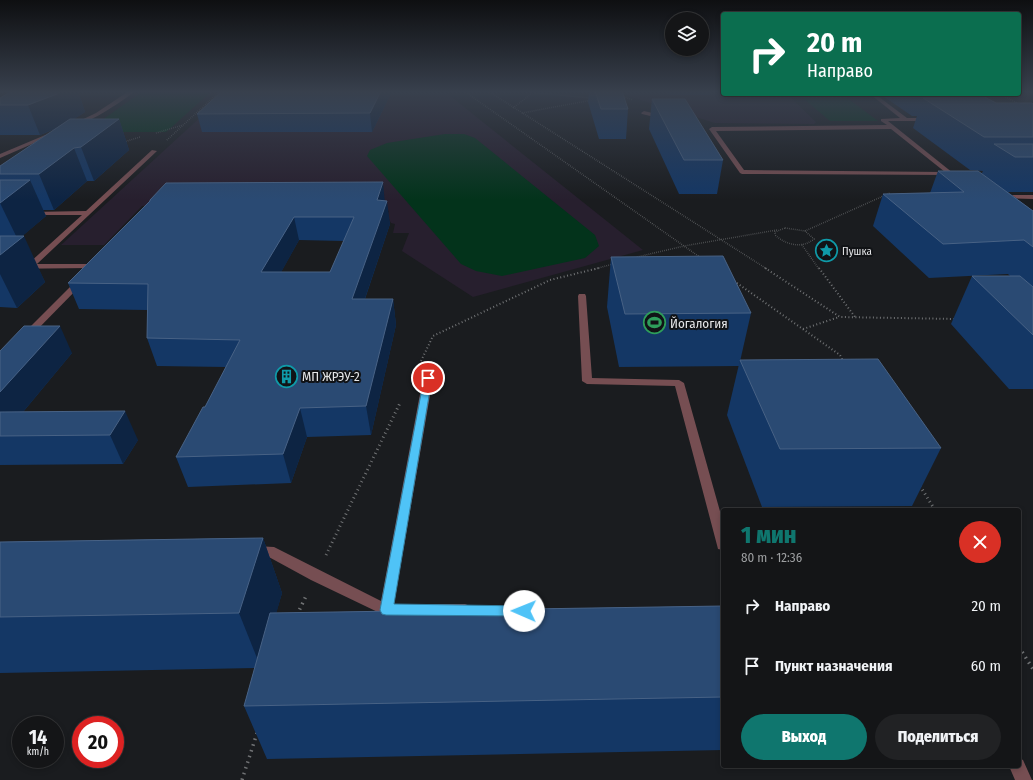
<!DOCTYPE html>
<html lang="ru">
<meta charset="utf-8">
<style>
:root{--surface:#141517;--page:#212224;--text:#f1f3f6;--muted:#9d9fa1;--line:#333436;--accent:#0f766e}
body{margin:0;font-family:"Fira Sans Condensed",sans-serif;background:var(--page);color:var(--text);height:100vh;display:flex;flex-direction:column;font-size:15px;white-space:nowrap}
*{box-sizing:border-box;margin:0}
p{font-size:13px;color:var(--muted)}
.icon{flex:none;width:22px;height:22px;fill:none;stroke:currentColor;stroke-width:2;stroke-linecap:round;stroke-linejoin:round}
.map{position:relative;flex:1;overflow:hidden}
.details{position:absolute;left:721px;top:508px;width:300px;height:260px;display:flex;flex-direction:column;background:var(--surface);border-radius:4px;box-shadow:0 2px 6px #0003,0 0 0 1px var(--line)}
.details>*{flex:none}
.banner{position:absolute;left:721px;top:12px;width:300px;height:84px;border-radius:4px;box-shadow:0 2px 6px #0003,0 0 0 1px var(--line);background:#0b6e4f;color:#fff;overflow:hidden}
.controls{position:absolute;left:665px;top:12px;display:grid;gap:8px}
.controls a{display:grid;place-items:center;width:44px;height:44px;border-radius:50%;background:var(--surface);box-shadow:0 2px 6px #0003,0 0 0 1px var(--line);font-size:20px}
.speed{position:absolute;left:12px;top:716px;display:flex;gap:8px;font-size:20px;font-weight:700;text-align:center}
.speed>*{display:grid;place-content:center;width:52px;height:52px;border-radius:50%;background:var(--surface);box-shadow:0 2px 6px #0003,0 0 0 1px var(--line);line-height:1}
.speed small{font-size:10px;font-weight:400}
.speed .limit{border:6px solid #d22;background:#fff;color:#111}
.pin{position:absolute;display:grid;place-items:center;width:34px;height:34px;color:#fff;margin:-17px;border:2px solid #fff;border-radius:50%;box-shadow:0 1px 4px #0007}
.me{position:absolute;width:44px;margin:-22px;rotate:271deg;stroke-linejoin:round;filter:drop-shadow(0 0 3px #0008)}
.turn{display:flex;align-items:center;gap:14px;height:84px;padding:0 20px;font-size:18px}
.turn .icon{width:52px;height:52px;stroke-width:2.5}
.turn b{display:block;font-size:28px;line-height:34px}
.round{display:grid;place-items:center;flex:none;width:42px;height:42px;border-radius:21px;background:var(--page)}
.overview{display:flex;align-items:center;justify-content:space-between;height:68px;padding:0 20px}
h1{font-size:24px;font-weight:800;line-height:30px;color:var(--accent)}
.primary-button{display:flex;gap:8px;margin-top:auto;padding:8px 20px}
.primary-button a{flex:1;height:46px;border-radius:24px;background:var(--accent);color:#fff;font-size:16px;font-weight:800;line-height:46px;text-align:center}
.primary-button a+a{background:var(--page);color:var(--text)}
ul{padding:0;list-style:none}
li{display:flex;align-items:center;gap:12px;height:60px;padding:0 20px}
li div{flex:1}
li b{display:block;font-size:15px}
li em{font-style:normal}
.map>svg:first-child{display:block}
.education{fill:#271f2e}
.green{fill:#03331b}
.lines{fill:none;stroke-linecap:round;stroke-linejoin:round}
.path-far3{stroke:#717375;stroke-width:1.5;stroke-dasharray:0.5 1.5;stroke-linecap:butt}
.path-far2{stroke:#717375;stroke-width:2;stroke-dasharray:1 2.5;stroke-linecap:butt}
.path-far1{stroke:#717375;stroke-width:3;stroke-dasharray:1 3.5;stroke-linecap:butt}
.path{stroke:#717375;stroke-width:3.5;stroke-dasharray:1.5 4.5;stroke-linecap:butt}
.minor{fill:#764e52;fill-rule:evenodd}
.wall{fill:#143765;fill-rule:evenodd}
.shaded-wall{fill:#0d2443}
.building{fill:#2a4a73;stroke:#486285;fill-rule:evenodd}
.route{fill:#4fc3f7;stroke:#337fa1}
.labels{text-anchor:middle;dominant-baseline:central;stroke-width:4;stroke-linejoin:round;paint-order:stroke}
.far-poi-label{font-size:11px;fill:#e5e6e8;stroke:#111316;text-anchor:start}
.poi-label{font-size:13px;fill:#e5e6e8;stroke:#111316;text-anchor:start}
</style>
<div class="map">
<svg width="1033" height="780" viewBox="0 0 1033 780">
<rect width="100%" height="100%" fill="#1a1c1f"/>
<g class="education">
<path d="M 229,91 L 444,91 L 643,250 L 473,297 L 402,251 L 409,233 L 393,233 L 395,224 L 391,223 L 386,214 L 389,212 L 384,204 L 142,206 L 104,245 L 61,245 Z"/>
<path d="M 612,91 L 723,91 L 723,94 L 787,94 L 816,122 L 814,124 L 715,123 Z"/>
</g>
<g class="green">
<path d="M 143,91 L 212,91 L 166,132 L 85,132 Z"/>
<path d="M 798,94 L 842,94 L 878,121 L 830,121 Z"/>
<path d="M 445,134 L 464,134 L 475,138 L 595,235 L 599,246 L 585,258 L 502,276 L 476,271 L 461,264 L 367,156 L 370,150 L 387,143 Z"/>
</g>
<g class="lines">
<g class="path-far3">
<path d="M 464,91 L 701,258"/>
<path d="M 488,91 L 767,269"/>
<path d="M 517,91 L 591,98"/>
<path d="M 1000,94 L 1017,103"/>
<path d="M 622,96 L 633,100"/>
<path d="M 513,108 L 532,93"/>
<path d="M 522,113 L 592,100"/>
<path d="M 156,133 L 183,125"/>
<path d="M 167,140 L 220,91"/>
<path d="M 124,142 L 140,137"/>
<path d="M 785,228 L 805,231 L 814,239 C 802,249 786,245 775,235 L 775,232 Z"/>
<path d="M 805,231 L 890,193"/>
<path d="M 802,245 L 819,269"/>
<path d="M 637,257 L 684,246 L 777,230"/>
<path d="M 595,269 L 613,264"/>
</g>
<g class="path-far2">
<path d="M 765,268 L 840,317 L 956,319"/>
<path d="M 819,268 L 855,317"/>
<path d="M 734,281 L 840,355 L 843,361"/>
<path d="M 803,329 L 839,317"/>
<path d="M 421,361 L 433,336 L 550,280 L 599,268"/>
</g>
<g class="path-far1">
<path d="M 920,486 L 935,510"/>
<path d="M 326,555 L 400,403"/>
</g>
<g class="path">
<path d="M 297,615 L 306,596"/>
<path d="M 1019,647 L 1033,669"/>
<path d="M 242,780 L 257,733"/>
</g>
<g class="minor">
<path d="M 0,91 L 3,91 L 0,93 Z"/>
<path d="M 129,91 L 135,91 C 127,98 82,129 73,124 L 96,113 Z"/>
<path d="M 1028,91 L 1033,91 L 1033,94 Z"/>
<path d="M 870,94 L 875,94 L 907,118 L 930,118 L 930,120 L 928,121 L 888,121 L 953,173 L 953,175 L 742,174 L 740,173 L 709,129 L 712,127 L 887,125 L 881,121 L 881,119 L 900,118 ZM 891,129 L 945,172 L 744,170 L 716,131 Z"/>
<path d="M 644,111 L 665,116 L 666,117 L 663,119 L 642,114 L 641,113 Z"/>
<path d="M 50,133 L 55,134 L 0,158 L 0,154 Z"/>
<path d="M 152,150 L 157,151 L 37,264 L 96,264 L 100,266 L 94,270 L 90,268 L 0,269 L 0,265 L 28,264 L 82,215 L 32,215 L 30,214 L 30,212 L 86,211 Z"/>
<path d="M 1001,195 L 1033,195 L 1033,199 L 999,198 L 999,196 Z"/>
<path d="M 77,280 L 80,280 L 84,282 L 29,338 L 23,338 L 21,336 Z"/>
<path d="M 579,294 L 585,294 L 586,296 L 592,378 L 679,380 L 684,383 L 723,522 L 723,550 L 718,549 L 717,545 L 675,386 L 587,384 L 582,381 L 578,296 Z"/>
<path d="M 428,375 L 433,378 L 394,604 L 465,604 L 470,606 L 472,610 L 470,614 L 465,616 L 386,616 L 311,580 L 267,556 L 250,555 L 249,551 L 250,547 L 255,546 L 274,547 L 381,601 L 423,378 Z"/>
<path d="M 1019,758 L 1023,760 L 1032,780 L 1015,780 L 1009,766 L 1019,766 Z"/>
</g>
</g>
<g class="wall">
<path d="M 12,91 L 78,91 L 85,112 L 74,119 L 119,119 L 129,150 L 94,181 L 87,181 L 54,210 L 43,210 L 46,216 L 22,236 L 45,282 L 17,308 L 0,307 L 0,166 L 55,129 L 40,135 L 0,135 L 0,98 Z"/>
<path d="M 392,91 L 372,132 L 202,132 L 197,114 Z"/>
<path d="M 589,91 L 622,91 L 628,109 L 626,139 L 599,139 L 588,102 Z"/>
<path d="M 667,91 L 710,91 L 710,95 L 670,95 Z"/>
<path d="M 880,94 L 979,94 L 996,103 L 1033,104 L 1033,192 L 1008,192 L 1033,211 L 1033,389 L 1009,389 L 951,324 L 972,276 L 1010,276 L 1008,274 L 929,278 L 873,226 L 883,194 L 930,193 L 938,171 L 982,173 L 983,171 L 970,170 L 913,128 L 917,116 L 912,116 Z"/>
<path d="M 652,99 L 723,160 L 717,194 L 679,194 L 649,129 Z"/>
<path d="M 150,200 L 385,201 L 390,224 L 365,299 L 393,299 L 396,325 L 371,435 L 307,437 L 291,483 L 188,487 L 176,457 L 205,407 L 226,367 L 157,366 L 147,338 L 147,310 L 79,309 L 68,283 L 150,201 ZM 299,240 L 344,241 L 330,272 L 281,272 Z"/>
<path d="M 611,257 L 751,313 L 739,366 L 619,367 L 607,307 Z"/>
<path d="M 0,351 L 72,353 L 23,412 L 138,440 L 123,464 L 0,465 Z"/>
<path d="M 740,360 L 941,448 L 912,506 L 762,507 L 727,415 Z"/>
<path d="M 263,538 L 282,593 L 276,613 L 723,606 L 723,750 L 267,759 L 244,706 L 255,668 L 0,673 L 0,542 Z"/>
</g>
<g class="shaded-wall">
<path d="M 61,91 L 78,91 L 85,112 L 68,123 L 40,135 L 28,105 Z"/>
<path d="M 381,91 L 392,91 L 372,132 L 370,113 Z"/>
<path d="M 119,119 L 129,150 L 94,181 L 81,147 Z"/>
<path d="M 74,148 L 87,181 L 54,210 L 39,174 Z"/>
<path d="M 30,180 L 46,216 L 18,240 L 0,203 Z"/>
<path d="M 383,182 L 385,204 L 387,201 L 390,224 L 356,325 L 352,299 L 377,200 Z"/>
<path d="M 294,217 L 299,240 L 267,298 L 261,272 Z"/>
<path d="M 24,236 L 45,282 L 17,308 L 0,274 L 0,255 Z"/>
<path d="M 393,299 L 396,325 L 371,435 L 366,406 Z"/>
<path d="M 60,326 L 72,353 L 3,436 L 0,436 L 0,392 Z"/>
<path d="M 300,408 L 307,437 L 291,483 L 283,454 Z"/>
<path d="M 125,411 L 138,440 L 123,464 L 110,435 Z"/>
<path d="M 263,538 L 282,593 L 261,668 L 239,613 Z"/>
</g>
<g class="building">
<path d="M 12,91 L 61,91 L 57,94 L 28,105 L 0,105 L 0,98 Z"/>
<path d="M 222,91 L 381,91 L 370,113 L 197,114 Z"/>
<path d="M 595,91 L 622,91 L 628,109 L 601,109 Z"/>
<path d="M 933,94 L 979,94 L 996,103 L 1032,103 L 1033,104 L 1033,137 L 984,137 L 923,98 L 940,98 Z"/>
<path d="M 652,99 L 685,99 L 723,160 L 684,160 Z"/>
<path d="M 70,119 L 119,119 L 81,147 L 74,148 L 39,174 L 0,174 L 0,166 Z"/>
<path d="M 994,144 L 1033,144 L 1033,157 L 1015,157 Z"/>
<path d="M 938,171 L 978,171 L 1033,211 L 1033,247 L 1024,240 L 943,244 L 883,194 L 964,192 Z"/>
<path d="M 0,180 L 30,180 L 0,203 Z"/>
<path d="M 383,182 L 377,200 L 387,201 L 352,299 L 393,299 L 366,406 L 300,408 L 283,454 L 176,457 L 203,407 L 205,407 L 240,340 L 147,338 L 148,284 L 68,283 L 150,201 L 150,200 L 166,183 ZM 294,217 L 354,217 L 330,272 L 261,272 Z"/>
<path d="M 0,236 L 24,236 L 0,255 Z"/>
<path d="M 723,256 L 751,313 L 625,314 L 611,257 Z"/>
<path d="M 972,276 L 1020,276 L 1033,287 L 1033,335 Z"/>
<path d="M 24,326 L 60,326 L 0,392 L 0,351 Z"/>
<path d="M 878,359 L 941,448 L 780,449 L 740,360 Z"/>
<path d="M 125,411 L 110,435 L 0,436 L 0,412 Z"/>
<path d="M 263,538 L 239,613 L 0,617 L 0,542 Z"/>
<path d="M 723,606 L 723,697 L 244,706 L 270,613 Z"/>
</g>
<linearGradient id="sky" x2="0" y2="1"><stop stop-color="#0e0f11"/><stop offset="0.46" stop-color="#38404d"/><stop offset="1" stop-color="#38404d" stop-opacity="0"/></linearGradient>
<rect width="1033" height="200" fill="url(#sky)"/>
<path class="route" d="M 428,376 L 432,378 L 394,604 L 524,606 L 529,607 L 530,611 L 529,615 L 524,616 L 386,615 L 382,614 L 380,610 L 424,378 Z"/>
<defs>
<symbol id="sight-ring" viewBox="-11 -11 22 22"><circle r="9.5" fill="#111316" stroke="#0f9aa8" stroke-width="1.5"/><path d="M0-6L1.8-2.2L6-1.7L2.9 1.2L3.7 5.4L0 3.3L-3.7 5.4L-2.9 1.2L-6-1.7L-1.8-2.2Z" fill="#0f9aa8"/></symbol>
<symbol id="stadium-ring" viewBox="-11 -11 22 22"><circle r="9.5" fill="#111316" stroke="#2e9e5b" stroke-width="1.5"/><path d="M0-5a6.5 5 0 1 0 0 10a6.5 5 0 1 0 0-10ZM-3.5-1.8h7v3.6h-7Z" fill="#2e9e5b"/></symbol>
<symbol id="building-ring" viewBox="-11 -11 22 22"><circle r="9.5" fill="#111316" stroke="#0f9aa8" stroke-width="1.5"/><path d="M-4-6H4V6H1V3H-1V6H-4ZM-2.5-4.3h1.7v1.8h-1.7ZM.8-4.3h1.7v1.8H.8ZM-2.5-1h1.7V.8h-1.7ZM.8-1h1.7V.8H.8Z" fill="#0f9aa8"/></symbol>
</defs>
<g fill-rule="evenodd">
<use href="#sight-ring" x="814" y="238" width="25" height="25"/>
<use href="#stadium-ring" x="642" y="310" width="25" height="25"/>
<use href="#building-ring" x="274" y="364" width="25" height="25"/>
</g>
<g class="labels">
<g class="far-poi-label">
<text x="842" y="251">Пушка</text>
</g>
<g class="poi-label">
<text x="670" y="323">Йогалогия</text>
<text x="302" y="376">МП ЖРЭУ-2</text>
</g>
</g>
</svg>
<div class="controls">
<a><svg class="icon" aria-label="layers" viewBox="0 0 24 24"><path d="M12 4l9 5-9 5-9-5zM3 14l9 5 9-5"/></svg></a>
</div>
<div class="speed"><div>14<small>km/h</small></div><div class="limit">20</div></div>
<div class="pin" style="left:428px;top:378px;background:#d93025"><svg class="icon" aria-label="arrive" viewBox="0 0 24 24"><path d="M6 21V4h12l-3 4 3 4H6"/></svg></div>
<svg class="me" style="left:524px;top:611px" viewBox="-20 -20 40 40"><circle r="19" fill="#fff"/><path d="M0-13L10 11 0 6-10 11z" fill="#4fc3f7"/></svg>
<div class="banner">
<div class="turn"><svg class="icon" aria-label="right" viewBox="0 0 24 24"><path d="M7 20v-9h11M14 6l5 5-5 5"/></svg><div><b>20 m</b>Направо</div></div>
</div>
<section class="details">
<div class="overview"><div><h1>1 мин</h1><p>80 m · 12:36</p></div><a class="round" style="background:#d93025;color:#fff"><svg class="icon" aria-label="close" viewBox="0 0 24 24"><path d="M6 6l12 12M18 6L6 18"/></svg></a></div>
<ul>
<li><svg class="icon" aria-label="right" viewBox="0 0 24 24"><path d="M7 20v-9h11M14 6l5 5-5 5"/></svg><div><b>Направо</b></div><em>20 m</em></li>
<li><svg class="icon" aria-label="arrive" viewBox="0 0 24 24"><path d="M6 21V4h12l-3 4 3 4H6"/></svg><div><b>Пункт назначения</b></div><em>60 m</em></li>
</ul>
<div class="primary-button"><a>Выход</a><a>Поделиться</a></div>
</section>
</div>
